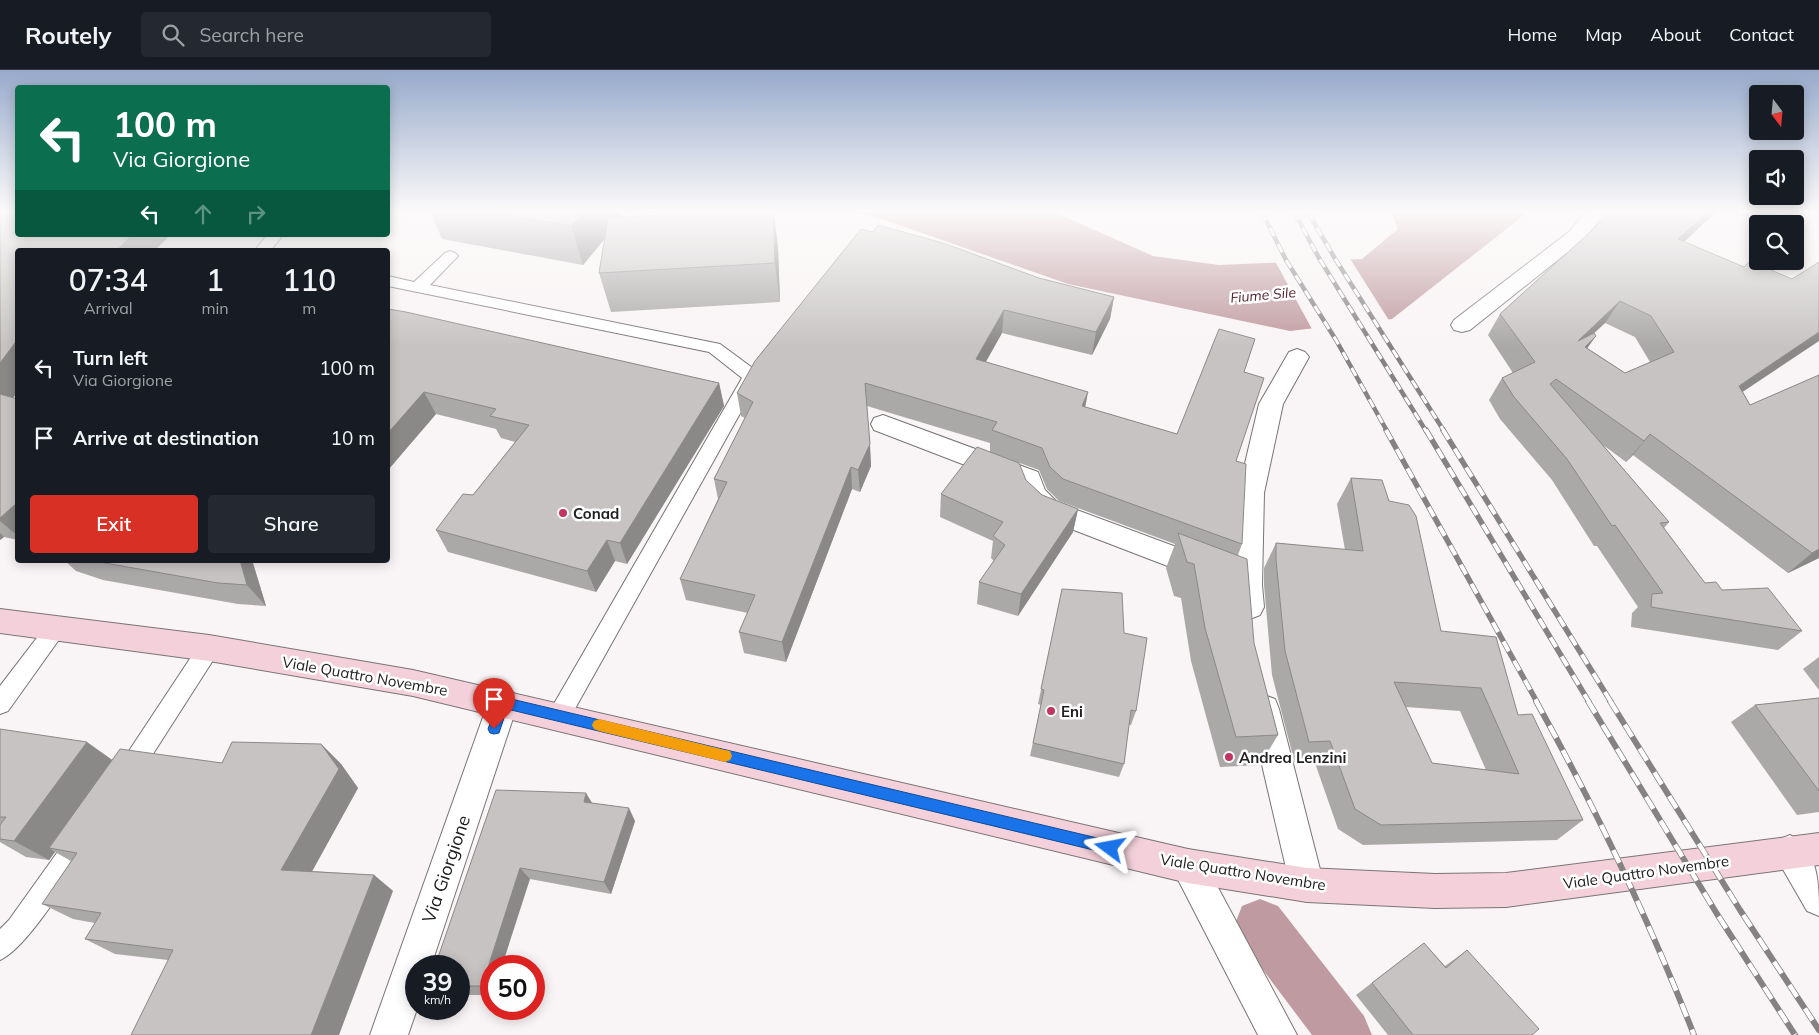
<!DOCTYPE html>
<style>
:root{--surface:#171b24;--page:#242831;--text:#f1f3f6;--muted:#9ea1a6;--line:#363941;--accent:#d93025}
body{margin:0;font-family:Mulish,sans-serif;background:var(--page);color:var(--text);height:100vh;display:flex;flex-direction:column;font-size:19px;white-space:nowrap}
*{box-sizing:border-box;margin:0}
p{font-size:16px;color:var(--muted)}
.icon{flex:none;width:28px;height:28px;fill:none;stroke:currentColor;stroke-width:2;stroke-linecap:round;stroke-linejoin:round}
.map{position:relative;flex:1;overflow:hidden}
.side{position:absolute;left:15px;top:178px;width:375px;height:315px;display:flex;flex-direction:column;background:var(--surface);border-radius:5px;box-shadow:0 2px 12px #0003}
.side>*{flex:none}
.guide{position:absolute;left:15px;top:15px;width:375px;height:152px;border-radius:5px;box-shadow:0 2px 12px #0003;background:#0b6e4f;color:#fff;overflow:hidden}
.needle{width:32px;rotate:164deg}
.controls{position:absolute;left:1749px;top:15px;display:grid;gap:10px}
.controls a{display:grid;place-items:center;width:55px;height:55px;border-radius:5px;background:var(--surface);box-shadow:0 2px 12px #0003;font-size:25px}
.speed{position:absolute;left:405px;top:885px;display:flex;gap:10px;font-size:25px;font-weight:700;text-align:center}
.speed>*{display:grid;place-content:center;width:65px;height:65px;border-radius:50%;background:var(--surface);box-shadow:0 2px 12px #0003;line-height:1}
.speed small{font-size:12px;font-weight:400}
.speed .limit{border:8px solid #d22;background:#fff;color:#111}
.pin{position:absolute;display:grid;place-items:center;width:42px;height:42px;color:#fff;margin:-51px -21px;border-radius:50% 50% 50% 0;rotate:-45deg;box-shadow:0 0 5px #0007}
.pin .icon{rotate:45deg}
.me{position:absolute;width:55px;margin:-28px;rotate:283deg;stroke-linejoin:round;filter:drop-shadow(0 0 4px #0008)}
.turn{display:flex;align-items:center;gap:18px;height:105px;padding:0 15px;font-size:22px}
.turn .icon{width:65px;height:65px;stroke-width:2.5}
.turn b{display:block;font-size:35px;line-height:42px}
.lanes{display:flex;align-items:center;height:48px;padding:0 15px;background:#0003;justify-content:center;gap:25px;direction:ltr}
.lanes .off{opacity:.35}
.eta{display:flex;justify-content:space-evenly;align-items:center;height:85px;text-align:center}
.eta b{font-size:30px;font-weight:600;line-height:35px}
.primary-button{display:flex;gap:10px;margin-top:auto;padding:10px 15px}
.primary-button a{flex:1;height:58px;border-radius:5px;background:var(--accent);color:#fff;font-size:20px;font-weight:600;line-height:58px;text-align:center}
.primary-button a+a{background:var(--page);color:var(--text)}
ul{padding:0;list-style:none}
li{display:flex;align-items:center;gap:15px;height:70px;padding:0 15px}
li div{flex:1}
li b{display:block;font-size:19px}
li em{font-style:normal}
header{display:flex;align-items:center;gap:30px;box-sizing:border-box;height:70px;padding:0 25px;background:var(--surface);border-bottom:1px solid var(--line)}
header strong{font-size:24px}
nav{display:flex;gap:28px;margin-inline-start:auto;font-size:18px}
.search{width:350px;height:45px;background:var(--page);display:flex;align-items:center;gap:12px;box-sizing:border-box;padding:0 18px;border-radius:5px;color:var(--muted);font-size:19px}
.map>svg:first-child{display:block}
.water{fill:#bf9aa0}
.pier{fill:#f9f4f5}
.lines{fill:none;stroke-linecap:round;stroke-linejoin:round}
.canal{fill:#bf9aa0;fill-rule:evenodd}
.service-casing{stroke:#797475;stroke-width:2}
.minor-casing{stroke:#797475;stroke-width:2}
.secondary-casing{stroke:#797475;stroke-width:2}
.service{fill:#fff;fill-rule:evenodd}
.minor{fill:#fff;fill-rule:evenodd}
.secondary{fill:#f4d1da;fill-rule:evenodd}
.rail-far2-casing{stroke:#858283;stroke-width:4.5}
.rail-far1-casing{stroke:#858283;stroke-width:5.5}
.rail-casing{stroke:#858283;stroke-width:6}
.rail-far2{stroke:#fff;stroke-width:3;stroke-dasharray:9;stroke-linecap:butt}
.rail-far1{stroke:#fff;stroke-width:4;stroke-dasharray:11;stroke-linecap:butt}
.rail{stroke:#fff;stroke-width:4.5;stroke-dasharray:14;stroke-linecap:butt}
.wall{fill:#aba8a8;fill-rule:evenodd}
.shaded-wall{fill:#8b8888}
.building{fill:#c7c3c3;stroke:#8b8888;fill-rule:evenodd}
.route{fill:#1a73e8;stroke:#114b97}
.slow{fill:#f59e0b}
.poi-dot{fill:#c33561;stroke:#fff;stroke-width:2}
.labels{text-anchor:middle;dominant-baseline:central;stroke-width:5;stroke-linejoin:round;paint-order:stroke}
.far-water-label{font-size:14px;font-style:italic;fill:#56232f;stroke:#fff}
.poi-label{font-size:15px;font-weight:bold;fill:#222021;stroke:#fff;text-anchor:start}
.street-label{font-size:15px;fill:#222021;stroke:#fff}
.near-street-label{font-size:18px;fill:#222021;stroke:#fff}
</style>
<header>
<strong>Routely</strong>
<div class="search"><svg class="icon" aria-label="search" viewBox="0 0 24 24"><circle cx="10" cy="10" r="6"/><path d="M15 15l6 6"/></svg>Search here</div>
<nav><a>Home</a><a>Map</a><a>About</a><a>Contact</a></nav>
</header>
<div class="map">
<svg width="1819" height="965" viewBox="0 0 1819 965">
<rect width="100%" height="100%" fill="#f9f4f5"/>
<path class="water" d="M 854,142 L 1054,142 L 1153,186 L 1219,195 L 1362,189 L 1398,159 L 1391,142 L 1528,142 L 1392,249 L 1290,261 L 1068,214 L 882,149 Z"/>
<path class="pier" d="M 1349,187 L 1390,252 L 1313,261 L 1275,191 Z"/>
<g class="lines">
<path class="canal" d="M 1260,829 L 1278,836 L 1364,946 L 1372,965 L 1312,965 L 1242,872 L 1235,854 L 1242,836 Z"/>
<defs>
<g id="service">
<path d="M 267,165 L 283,165 L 271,180 L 255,180 Z"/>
<path d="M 450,181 L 455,183 L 458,186 L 430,215 L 720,274 L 758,302 L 761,306 L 567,653 L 559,656 L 551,653 L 548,646 L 551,639 L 742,308 L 709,282 L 388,216 L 388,206 L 414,212 L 445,183 Z"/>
<path d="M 56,549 L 63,552 L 67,558 L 63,564 L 8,641 L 0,644 L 0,616 L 49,552 Z"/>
<path d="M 209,569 L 217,572 L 220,578 L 217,584 L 135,712 L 127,715 L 119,712 L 115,704 L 119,696 L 201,572 Z"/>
<path d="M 83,755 L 92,759 L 95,767 L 92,775 C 72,803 28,878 0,890 L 0,859 L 9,850 L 74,759 Z"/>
</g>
<g id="minor">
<path d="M 1585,142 L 1606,142 L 1584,169 L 1470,260 L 1462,262 L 1454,260 L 1451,255 L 1454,250 L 1570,161 Z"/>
<path d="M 1297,279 L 1305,282 L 1309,287 L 1283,334 L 1264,423 L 1262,515 L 1264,537 L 1260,545 L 1250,549 L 1240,545 L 1236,537 L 1234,515 L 1238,423 L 1259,334 L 1289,282 Z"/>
<path d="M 883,345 L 1038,402 L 1045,420 L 1058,433 L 1214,491 L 1218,499 L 1214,507 L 1204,510 L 1040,447 L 1024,432 L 1017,415 L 874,360 L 871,354 L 874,348 Z"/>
<path d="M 503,619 L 514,623 L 518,633 L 431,896 L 416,896 L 417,939 L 408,965 L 370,965 L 488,633 L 492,623 Z"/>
<path d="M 1264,625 L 1275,629 L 1279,639 L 1324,815 L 1319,827 L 1307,832 L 1295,827 L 1290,815 L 1249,639 L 1253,629 Z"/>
<path d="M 1790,765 C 1819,780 1819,815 1819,846 L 1807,841 L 1773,782 L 1778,770 Z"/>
<path d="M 1188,779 L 1200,784 L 1297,965 L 1258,965 L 1171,796 L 1176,784 Z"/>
</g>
<path id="secondary" d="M 0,539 L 209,565 L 413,600 L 1188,779 L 1307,798 L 1435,804 L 1506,803 L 1819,763 L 1819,795 L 1506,837 L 1435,838 L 1307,832 L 1188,813 L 413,626 L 209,591 L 0,563 Z"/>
</defs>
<use href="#service" class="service-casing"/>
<use href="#minor" class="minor-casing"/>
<use href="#secondary" class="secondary-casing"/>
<use href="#service" class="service"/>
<use href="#minor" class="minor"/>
<use href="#secondary" class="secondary"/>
<defs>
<g id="rail-far2">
<path d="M 1262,142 L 1286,190 L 1336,270 L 1387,361"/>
<path d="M 1294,142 L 1319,188 L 1426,361"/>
<path d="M 1308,142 L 1334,187 L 1444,361"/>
</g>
<g id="rail-far1">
<path d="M 1386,360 L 1537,632"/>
<path d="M 1426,360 L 1589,632"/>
<path d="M 1443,360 L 1611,632"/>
</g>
<g id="rail">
<path d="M 1536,631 C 1596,739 1649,850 1694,965"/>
<path d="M 1588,631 L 1717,844 L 1795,965"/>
<path d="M 1610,631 L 1740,840 L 1819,960"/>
</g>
</defs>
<use href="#rail-far2" class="rail-far2-casing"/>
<use href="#rail-far1" class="rail-far1-casing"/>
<use href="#rail" class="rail-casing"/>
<use href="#rail-far2" class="rail-far2"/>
<use href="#rail-far1" class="rail-far1"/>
<use href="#rail" class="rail"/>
</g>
<g class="wall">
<path d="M 0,142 L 18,165 L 170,165 L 155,180 L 18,180 L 18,321 L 13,328 L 18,329 L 18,470 L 4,467 L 0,470 Z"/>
<path d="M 431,142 L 621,142 L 622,147 L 778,177 L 780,232 L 611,242 L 599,203 L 605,169 L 583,195 L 442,169 Z"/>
<path d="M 1716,142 L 1684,172 L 1743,322 L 1750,335 L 1819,305 L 1819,488 L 1788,503 L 1633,385 L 1626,392 L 1603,375 L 1669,452 L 1664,458 L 1705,513 L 1722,520 L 1802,561 L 1778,580 L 1631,557 L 1632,543 L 1638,537 L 1597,476 L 1594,476 L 1552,410 L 1500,349 L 1489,330 L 1502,308 L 1513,303 L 1488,265 L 1500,244 ZM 1605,253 L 1635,267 L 1650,292 L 1625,303 L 1587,278 L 1594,263 Z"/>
<path d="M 1735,142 L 1779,142 L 1759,154 Z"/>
<path d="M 1039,208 L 1114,227 L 1110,249 L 1092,285 L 1002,263 L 986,292 L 1085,337 L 1177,364 L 1244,302 L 1236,391 L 1242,474 L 1238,485 L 1254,573 L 1278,665 L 1260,695 L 1220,697 L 1191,591 L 1181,528 L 1174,526 L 1166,498 L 1175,474 L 1059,431 L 1047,419 L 1039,400 L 994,384 L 1026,410 L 1042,425 L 1078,439 L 1073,462 L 1018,546 L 977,534 L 979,512 L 994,491 L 991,488 L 993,471 L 940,447 L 941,424 L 990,382 L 990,373 L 867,336 L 871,396 L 860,422 L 852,419 L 786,592 L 744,583 L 739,562 L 748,543 L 686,530 L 680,509 L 718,429 L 714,409 L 745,348 L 741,346 L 737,323 Z"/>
<path d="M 388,239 L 719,313 L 724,336 L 627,494 L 615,491 L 596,522 L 448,482 L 436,460 L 473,425 L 515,372 L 501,368 L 496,359 L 436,344 L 388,400 Z"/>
<path d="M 1351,408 L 1389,431 L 1441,561 L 1518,645 L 1583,750 L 1557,770 L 1363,775 L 1338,759 L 1315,693 L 1295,694 L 1272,605 L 1264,515 L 1264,498 L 1276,473 L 1345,480 L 1337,434 ZM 1406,637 L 1460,641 L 1486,700 L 1432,693 Z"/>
<path d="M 64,490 L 252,490 L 266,536 L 238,534 L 103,510 L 76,501 Z"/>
<path d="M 1062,519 L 1124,563 L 1136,641 L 1131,655 L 1129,655 L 1124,694 L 1119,707 L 1030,686 L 1041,635 L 1038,634 Z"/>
<path d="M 1819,587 L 1819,620 L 1803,599 Z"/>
<path d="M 1819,628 L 1819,742 L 1797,745 L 1731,652 L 1755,635 Z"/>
<path d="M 0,659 L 112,690 L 222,693 L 321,674 L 341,694 L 358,718 L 312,801 L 374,805 L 393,821 L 168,890 L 115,884 L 85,869 L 95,853 L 73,849 L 42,834 L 71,791 L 55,782 L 49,790 L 26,787 L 0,772 Z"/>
<path d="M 496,720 L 592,733 L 635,751 L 611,824 L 530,809 L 491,896 L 491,925 L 459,925 L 459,896 Z"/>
<path d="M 1424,873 L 1445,896 L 1467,880 L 1532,965 L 1388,965 L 1356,925 Z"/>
</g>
<g class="shaded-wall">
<path d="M 584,142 L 621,142 L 622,147 L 583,195 L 571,156 Z"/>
<path d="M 774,142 L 778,177 L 780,232 L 775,193 Z"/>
<path d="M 1708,142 L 1716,142 L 1663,191 L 1678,169 Z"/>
<path d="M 1771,142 L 1779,142 L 1759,154 L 1766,145 Z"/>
<path d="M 132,165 L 170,165 L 155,180 L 117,180 Z"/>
<path d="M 1114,227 L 1110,249 L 1092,285 L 1096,262 Z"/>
<path d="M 1620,231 L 1605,253 L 1563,292 L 1578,271 Z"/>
<path d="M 1004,240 L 1002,263 L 974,312 L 976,289 Z"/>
<path d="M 1819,262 L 1819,271 L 1720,337 L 1739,316 Z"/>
<path d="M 1596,266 L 1581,287 L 1585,277 Z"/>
<path d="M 18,269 L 18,321 L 4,340 L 0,336 L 0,293 Z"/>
<path d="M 719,313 L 724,336 L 627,494 L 620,473 Z"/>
<path d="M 424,322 L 436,344 L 388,400 L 388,363 Z"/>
<path d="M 1088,322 L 1084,344 L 1082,336 Z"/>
<path d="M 1650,364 L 1633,385 L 1626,392 Z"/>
<path d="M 870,374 L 871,396 L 860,422 L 858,400 Z"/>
<path d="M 851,397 L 852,419 L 786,592 L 782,572 Z"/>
<path d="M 18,432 L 18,466 L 0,451 L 0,448 Z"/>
<path d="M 1078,439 L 1073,462 L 1018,546 L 1021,524 Z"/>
<path d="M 0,463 L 4,467 L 0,470 Z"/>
<path d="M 607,470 L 615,491 L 596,522 L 587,501 Z"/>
<path d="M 1819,479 L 1819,488 L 1788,503 L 1812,483 Z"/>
<path d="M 240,490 L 252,490 L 266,536 L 247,515 Z"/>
<path d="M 87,672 L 118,694 L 49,778 L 55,782 L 49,790 L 14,771 Z"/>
<path d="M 321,674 L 341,694 L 358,718 L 304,816 L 281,800 Z"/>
<path d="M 586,723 L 594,736 L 584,732 Z"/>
<path d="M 629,738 L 635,751 L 611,824 L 604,812 Z"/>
<path d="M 520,798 L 530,809 L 502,896 L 491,896 L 491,924 L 482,916 Z"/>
<path d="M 374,805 L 393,821 L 339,965 L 311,965 Z"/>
</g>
<g class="building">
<path d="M 0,142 L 18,142 L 18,165 L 132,165 L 117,180 L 18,180 L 18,269 L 0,293 Z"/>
<path d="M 492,142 L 584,142 L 571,156 Z"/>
<path d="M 715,142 L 773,142 L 775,193 L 599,203 L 608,148 Z"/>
<path d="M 1612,142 L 1708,142 L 1678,169 L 1744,197 L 1750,191 L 1792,209 L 1819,192 L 1819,262 L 1739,316 L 1750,335 L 1819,305 L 1819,479 L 1812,483 L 1650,364 L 1644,371 L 1556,309 L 1550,314 L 1669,452 L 1660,453 L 1705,513 L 1716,512 L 1722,520 L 1768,518 L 1802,561 L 1651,537 L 1652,524 L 1663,523 L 1615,455 L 1612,456 L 1567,389 L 1514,327 L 1502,308 L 1535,292 L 1500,244 ZM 1620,231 L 1651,246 L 1674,282 L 1625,303 L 1585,277 L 1596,266 L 1594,263 L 1578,271 Z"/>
<path d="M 1759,142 L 1771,142 L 1766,145 Z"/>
<path d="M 878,155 L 946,174 L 1039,208 L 1114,227 L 1096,262 L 1004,240 L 976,289 L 1088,322 L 1082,336 L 1177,364 L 1219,259 L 1255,269 L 1244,302 L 1264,308 L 1236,391 L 1246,394 L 1242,474 L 1063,409 L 1050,397 L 1042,378 L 992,360 L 997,352 L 865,313 L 870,374 L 858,400 L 851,397 L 782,572 L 739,562 L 755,525 L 680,509 L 727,412 L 714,409 L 753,332 L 737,323 L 755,291 L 861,159 L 873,162 Z"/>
<path d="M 388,239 L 406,242 L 719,313 L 620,473 L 607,470 L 587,501 L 436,460 L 463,424 L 473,425 L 529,355 L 490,346 L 496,339 L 424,322 L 388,363 Z"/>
<path d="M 0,324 L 18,329 L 18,432 L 0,448 Z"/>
<path d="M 977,377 L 1019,393 L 1026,410 L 1042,425 L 1078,439 L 1021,524 L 979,512 L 1005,475 L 993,466 L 1003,452 L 941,424 Z"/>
<path d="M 1351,408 L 1382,410 L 1389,431 L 1409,435 L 1416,446 L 1441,561 L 1496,567 L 1518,645 L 1532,644 L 1583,750 L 1381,755 L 1355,739 L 1330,671 L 1309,672 L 1285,581 L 1276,490 L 1276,473 L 1363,481 ZM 1394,612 L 1481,618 L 1519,704 L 1432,693 Z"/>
<path d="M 1178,463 L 1247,489 L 1254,573 L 1278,665 L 1236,667 L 1205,558 L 1194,494 L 1187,492 Z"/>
<path d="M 88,490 L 240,490 L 247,515 L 218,513 Z"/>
<path d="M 1062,519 L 1122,523 L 1124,563 L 1147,568 L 1136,641 L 1131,640 L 1124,694 L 1033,673 L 1044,620 L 1041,619 Z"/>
<path d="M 1819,628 L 1819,721 L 1755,635 Z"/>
<path d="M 0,659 L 87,672 L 14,771 L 0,769 L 0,755 L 6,747 L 0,747 Z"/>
<path d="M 232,672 L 321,674 L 339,699 L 281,800 L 374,805 L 311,965 L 131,965 L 173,880 L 85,869 L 101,843 L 42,834 L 77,783 L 49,778 L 120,679 L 222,693 Z"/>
<path d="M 496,720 L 586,723 L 584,732 L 629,738 L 604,812 L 520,798 L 482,916 L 459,916 L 459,896 L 435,896 Z"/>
<path d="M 1424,873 L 1446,898 L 1467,880 L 1539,959 L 1532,965 L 1413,965 L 1372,913 Z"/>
</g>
<linearGradient id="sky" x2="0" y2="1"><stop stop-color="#97aacb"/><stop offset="0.51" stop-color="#fcfafa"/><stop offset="1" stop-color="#fcfafa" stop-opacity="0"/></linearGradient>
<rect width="1819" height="277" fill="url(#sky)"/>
<path class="route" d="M 503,627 L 1110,771 L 1115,773 L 1117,778 L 1115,782 L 1110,784 L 507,639 L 499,663 L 494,664 L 490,663 L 488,659 L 499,629 Z"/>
<path class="slow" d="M 599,649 L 725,680 L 730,681 L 732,686 L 730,690 L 725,692 L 599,661 L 594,659 L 592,655 L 594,651 Z"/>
<g class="poi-dot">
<circle cx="563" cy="443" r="5"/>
<circle cx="1051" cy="641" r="5"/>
<circle cx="1229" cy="687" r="5"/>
</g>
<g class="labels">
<g class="far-water-label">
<text transform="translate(1263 225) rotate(-5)">Fiume Sile</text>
</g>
<g class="poi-label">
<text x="573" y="443">Conad</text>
<text x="1061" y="641">Eni</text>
<text x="1239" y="687">Andrea Lenzini</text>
</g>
<g class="street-label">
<text transform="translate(365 606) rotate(10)">Viale Quattro Novembre</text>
<text transform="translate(1243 802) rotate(9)">Viale Quattro Novembre</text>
<text transform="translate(1646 802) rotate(-8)">Viale Quattro Novembre</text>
</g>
<g class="near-street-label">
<text transform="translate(446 799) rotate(-71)">Via Giorgione</text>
</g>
</g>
</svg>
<div class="controls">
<a><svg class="needle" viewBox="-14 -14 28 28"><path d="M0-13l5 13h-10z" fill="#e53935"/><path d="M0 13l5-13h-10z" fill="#9ea1a6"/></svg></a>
<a><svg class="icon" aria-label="sound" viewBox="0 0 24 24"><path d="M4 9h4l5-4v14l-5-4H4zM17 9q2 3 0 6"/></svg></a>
<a><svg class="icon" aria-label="search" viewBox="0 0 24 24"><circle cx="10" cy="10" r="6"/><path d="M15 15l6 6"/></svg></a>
</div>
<div class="speed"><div>39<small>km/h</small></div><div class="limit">50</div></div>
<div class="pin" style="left:494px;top:659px;background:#d93025"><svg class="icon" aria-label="arrive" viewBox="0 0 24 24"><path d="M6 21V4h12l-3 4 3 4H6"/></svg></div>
<svg class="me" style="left:1110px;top:778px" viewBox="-20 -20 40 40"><path d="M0-17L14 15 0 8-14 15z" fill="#1a73e8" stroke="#fff" stroke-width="4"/></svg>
<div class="guide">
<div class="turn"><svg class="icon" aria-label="left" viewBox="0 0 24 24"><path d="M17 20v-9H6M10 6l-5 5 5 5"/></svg><div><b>100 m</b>Via Giorgione</div></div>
<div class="lanes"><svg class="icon" aria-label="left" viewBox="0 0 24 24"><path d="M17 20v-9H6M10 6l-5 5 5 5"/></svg><svg class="icon off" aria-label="ahead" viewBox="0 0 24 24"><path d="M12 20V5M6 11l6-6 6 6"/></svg><svg class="icon off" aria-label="right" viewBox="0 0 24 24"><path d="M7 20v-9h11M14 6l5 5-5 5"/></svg></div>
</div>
<section class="side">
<div class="eta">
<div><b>07:34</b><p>Arrival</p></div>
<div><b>1</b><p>min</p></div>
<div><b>110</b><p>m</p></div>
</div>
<ul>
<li><svg class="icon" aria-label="left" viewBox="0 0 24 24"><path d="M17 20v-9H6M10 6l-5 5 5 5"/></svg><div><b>Turn left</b><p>Via Giorgione</p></div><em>100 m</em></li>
<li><svg class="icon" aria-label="arrive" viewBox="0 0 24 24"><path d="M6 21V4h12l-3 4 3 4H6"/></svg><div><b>Arrive at destination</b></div><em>10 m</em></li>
</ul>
<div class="primary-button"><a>Exit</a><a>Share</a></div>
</section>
</div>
